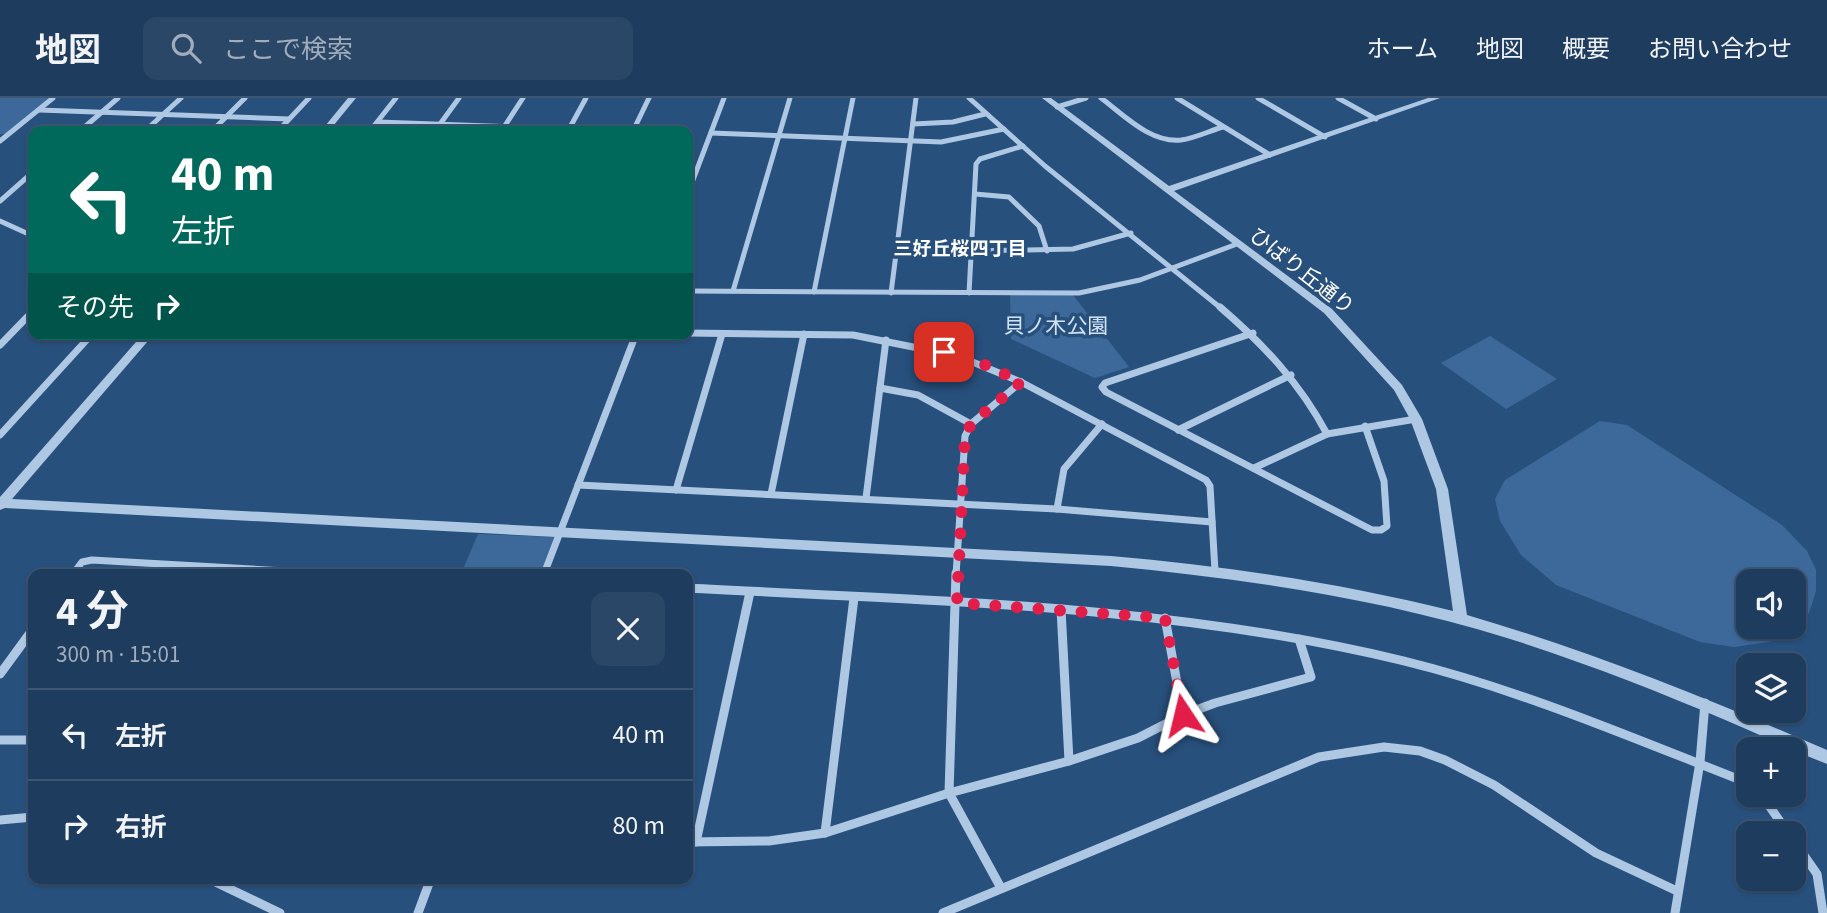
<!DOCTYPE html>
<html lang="ja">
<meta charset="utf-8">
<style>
:root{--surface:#1e3c5e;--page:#2b4767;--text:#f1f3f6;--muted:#a1adbc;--line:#3c5673}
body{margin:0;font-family:"Source Sans 3","Noto Sans JP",sans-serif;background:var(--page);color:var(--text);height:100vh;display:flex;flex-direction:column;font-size:26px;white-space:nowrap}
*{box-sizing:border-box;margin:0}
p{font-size:23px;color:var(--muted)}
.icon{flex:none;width:38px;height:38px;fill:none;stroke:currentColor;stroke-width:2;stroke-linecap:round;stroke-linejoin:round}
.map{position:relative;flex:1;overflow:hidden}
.panel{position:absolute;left:28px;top:471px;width:665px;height:315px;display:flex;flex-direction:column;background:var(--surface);border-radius:14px;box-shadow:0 2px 5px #0004,0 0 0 2px var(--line)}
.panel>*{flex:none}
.hud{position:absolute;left:28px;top:28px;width:665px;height:214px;border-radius:14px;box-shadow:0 2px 5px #0004,0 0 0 2px var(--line);background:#00695c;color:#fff;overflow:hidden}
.controls{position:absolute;left:1736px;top:471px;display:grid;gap:14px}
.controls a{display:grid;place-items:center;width:70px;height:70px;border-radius:14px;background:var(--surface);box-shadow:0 2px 5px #0004,0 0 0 2px var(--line);font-size:35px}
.pin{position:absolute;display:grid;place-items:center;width:60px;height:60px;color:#fff;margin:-30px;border-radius:14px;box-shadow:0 4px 10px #0006}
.me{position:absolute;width:77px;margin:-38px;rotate:350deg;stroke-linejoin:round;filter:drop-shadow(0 0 5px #0008)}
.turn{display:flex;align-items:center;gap:24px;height:147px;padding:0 28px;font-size:32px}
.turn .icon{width:91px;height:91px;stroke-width:2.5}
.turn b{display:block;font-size:49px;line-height:60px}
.then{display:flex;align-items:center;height:66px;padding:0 28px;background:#0003;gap:14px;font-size:26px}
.round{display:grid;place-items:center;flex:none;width:74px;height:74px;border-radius:14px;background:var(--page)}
.summary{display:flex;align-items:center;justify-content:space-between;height:119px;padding:0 28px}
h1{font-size:42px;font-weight:700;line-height:52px}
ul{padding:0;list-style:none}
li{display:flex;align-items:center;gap:21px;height:91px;padding:0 28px;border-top:2px solid var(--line)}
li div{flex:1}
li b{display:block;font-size:26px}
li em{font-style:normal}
header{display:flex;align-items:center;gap:42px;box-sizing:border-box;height:98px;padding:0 35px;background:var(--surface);border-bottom:2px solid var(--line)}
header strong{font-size:33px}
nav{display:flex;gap:38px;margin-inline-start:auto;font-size:24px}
.search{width:490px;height:63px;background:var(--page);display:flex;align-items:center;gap:18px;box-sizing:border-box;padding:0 24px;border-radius:14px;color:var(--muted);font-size:26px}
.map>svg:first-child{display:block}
.green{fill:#3c699a;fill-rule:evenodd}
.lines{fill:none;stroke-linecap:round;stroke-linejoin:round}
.minor-far2{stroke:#aec8e4;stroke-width:5}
.minor-far1{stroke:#aec8e4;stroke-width:7}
.minor{stroke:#aec8e4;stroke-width:9}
.tertiary{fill:#aec8e4;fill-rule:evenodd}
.route{stroke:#e11d48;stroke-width:12;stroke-dasharray:0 21.6}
.labels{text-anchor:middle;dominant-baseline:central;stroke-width:7;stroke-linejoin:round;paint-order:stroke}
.far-neighbourhood-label{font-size:19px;font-weight:bold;fill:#fff;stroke:#28507d}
.street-label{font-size:21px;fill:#fff;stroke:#28507d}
.park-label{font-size:21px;fill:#d1e2f4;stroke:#28507d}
</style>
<header>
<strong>地図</strong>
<div class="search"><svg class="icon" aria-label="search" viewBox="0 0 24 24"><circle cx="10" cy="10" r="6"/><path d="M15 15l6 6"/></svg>ここで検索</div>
<nav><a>ホーム</a><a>地図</a><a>概要</a><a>お問い合わせ</a></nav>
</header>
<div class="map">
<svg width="1827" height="815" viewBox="0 0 1827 815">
<rect width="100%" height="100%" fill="#28507d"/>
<g class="green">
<path d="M 0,0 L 51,0 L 7,36 L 0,36 Z"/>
<path d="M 1010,196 L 1073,197 L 1129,269 L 1095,280 L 1011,241 Z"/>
<path d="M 1490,238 L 1557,281 L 1506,311 L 1441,265 Z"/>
<path d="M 1600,323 L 1627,327 L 1782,427 L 1807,453 L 1816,472 L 1816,493 L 1809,515 L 1792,532 L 1769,544 L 1734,549 L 1700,544 L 1556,487 L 1521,457 L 1500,423 L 1495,401 L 1505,382 ZM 1794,483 L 1794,528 L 1748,528 L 1748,483 Z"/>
<path d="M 478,436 L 555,439 L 541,476 L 461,476 Z"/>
</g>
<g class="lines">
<g class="minor-far2">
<path d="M 969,0 L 1045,68 L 1222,211"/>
<path d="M 1101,0 C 1124,17 1150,45 1181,42 C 1196,40 1209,33 1223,29"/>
<path d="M 1177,0 L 1270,57"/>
<path d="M 1258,0 L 1325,39"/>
<path d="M 1338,0 L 1376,21"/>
<path d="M 1057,9 L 1086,0"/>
<path d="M 39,12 L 289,21"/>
<path d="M 378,24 L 633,33"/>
<path d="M 913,26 L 953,24 L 985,16"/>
<path d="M 504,29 L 523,0"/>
<path d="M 80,33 L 118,0"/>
<path d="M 145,33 L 181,0"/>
<path d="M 212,33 L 245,0"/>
<path d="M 278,33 L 309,0"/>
<path d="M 370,33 L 396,0"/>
<path d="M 435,33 L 459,0"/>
<path d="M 568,33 L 586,0"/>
<path d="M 633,33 L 649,0"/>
<path d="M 711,35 L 941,44 L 1004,31"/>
<path d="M 0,43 L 53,0"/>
<path d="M 688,95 L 724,0"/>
<path d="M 975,96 L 1009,99 L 1039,128 L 1047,153"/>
<path d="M 0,103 L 33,74"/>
<path d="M 0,123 L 33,138"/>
<path d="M 972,153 L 1073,151 L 1131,135"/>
<path d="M 688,193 L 1079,195 L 1140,182 L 1237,146"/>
<path d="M 733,193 L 790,0"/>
<path d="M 814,194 L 853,0"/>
<path d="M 891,195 L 916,0"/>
<path d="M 969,195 L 976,66 L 980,61 L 1023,48"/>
</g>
<g class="minor-far1">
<path d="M 1220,209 C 1263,246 1300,285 1327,336"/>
<path d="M 688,235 L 853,237 L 958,258 L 1021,284 L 1206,382 L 1210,388 L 1215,473"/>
<path d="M 1253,235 L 1105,285 L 1102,289 L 1106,294 L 1372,432 L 1381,432 L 1387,428 L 1384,383 L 1365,328"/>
<path d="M 0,247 L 33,213"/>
<path d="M 880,290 L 918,297 L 971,326"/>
<path d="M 1178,332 L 1291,277"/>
<path d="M 0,337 L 92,236"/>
<path d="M 1254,370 L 1327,336 L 1416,321"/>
<path d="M 578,387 L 1057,411 L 1212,424"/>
<path d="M 676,392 L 722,236"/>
<path d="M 771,396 L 804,236"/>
<path d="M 866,400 L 886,242"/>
<path d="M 1057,411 L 1064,371 L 1102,326"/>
<path d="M 73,476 L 82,464 L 92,462 L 337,476"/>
<path d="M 544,476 L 636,236"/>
<path d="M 956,477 L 965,338 L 971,326 L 1021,284"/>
</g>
<g class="minor">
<path d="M 328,475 L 337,476"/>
<path d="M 956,475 L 949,695 L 1001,790"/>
<path d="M 688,490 C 927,503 1170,506 1404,563 C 1522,592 1635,641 1748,685"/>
<path d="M 1061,511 L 1069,663"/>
<path d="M 1165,520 L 1183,617"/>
<path d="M 0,576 L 33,531"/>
<path d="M 0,642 L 33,642"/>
<path d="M 1761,696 L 1788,735"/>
<path d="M 0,722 L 33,719"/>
<path d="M 825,735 L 854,500"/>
<path d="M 1794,743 L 1817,776 L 1823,815"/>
<path d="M 688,744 L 769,743 L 825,735 L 949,695 L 1069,663 L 1138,640 L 1183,617 L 1215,605 L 1311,579 L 1299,541"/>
<path d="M 696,744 L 750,494"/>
<path d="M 207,780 L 280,815"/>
<path d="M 418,815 L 431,780"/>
<path d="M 943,815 L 1319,659 L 1384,649 L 1420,653 L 1445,662 L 1494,687 L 1596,755 L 1677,793"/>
<path d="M 1675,815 L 1700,664 L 1705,605"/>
</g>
<g class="tertiary">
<path d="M 348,0 L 356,0 L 329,33 L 321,33 Z"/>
<path d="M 1042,0 L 1051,0 L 1169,88 L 1428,0 L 1440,0 L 1174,93 L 1332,211 L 1402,287 L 1422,321 L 1448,391 L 1467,517 C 1590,553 1709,601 1827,652 L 1827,666 C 1794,653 1763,638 1730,624 C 1657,593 1583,564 1507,540 C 1378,500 1245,481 1111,468 L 5,410 L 0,412 L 0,399 L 143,236 L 154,236 L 12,401 L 1111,458 C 1227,468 1341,485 1453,513 L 1436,391 L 1410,321 L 1394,292 L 1324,215 Z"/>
</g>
</g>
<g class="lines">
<path class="route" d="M 944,254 L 985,267 L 1021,284 L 971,326 L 965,338 L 957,505 L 1165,520 L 1183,617"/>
</g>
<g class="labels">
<g class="far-neighbourhood-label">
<text x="960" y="151">三好丘桜四丁目</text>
</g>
<g class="street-label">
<text transform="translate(1302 173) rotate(38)">ひばり丘通り</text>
</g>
<g class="park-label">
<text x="1056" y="228">貝ノ木公園</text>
</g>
</g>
</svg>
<div class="controls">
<a><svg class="icon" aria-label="sound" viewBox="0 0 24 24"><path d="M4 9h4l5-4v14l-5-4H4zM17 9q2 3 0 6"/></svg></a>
<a><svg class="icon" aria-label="layers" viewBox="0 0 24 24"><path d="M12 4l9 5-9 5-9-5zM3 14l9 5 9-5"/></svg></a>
<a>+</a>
<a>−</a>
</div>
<div class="pin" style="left:944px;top:254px;background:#d93025"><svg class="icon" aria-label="arrive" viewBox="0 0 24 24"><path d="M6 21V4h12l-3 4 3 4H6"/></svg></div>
<svg class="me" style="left:1183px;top:617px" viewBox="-20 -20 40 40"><path d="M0-17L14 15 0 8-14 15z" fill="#e11d48" stroke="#fff" stroke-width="4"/></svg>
<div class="hud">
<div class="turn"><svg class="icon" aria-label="left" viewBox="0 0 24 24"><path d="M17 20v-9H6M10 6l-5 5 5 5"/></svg><div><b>40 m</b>左折</div></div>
<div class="then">その先<svg class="icon" aria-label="right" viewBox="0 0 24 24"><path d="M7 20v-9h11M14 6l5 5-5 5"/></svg></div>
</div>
<section class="panel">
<div class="summary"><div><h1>4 分</h1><p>300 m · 15:01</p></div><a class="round"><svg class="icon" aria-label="close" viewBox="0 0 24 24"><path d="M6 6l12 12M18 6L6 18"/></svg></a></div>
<ul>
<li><svg class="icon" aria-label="left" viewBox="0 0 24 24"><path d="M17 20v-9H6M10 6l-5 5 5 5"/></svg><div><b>左折</b></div><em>40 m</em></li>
<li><svg class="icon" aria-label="right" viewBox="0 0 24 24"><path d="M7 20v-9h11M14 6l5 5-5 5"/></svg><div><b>右折</b></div><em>80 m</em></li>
</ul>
</section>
</div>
